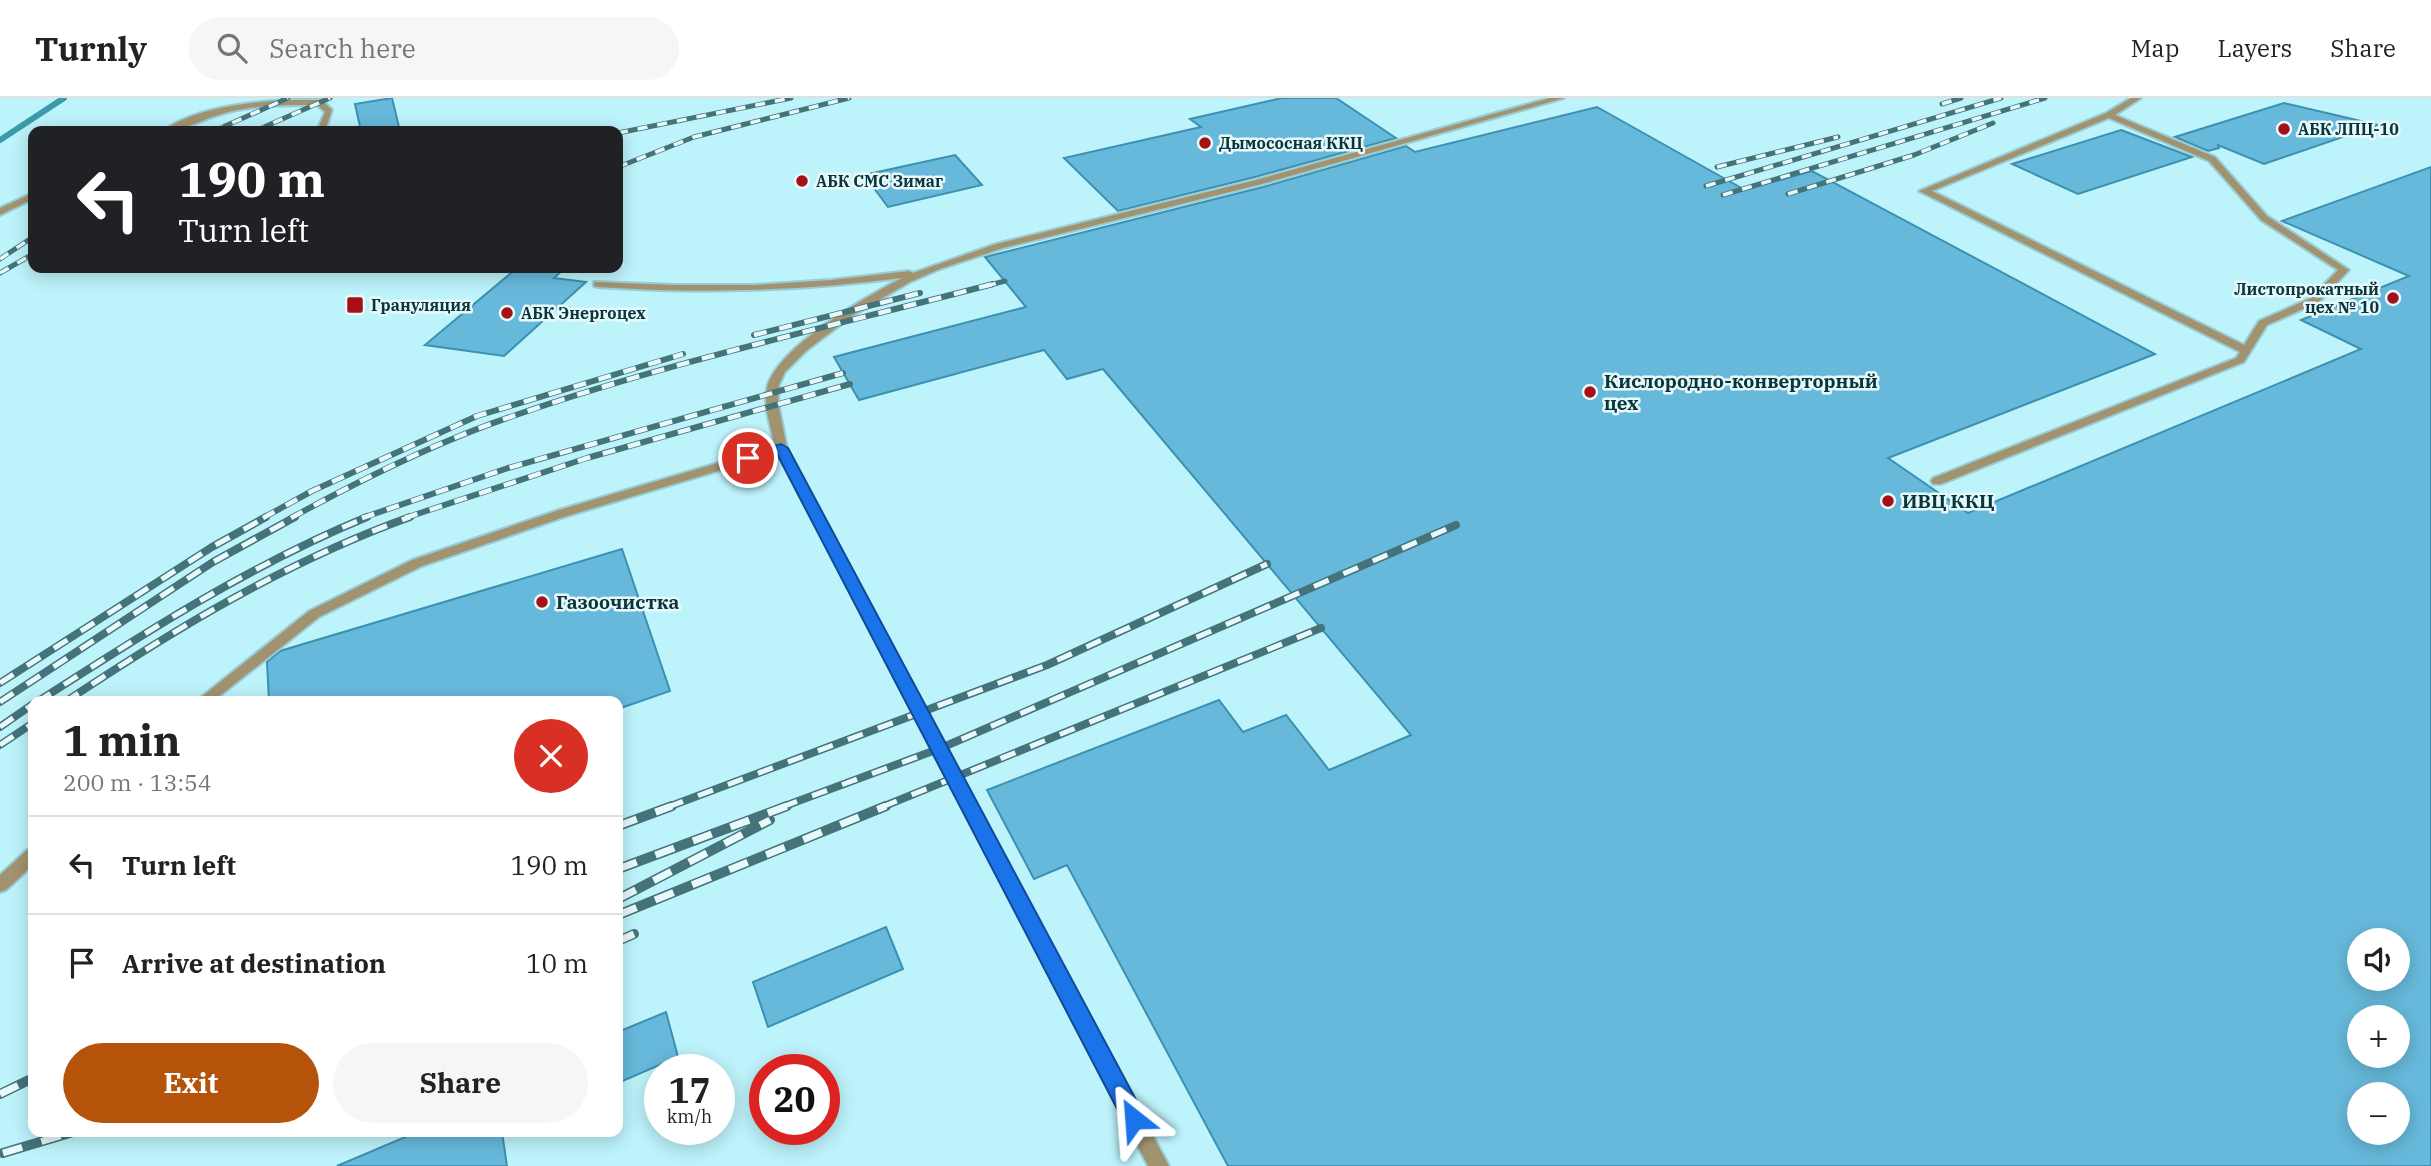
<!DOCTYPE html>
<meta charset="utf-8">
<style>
:root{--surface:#fff;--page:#f6f6f6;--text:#222;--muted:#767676;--line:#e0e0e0;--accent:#b45309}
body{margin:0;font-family:"IBM Plex Serif",serif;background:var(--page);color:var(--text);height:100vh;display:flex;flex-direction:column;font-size:26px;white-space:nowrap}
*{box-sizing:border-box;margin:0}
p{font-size:23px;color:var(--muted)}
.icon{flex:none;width:38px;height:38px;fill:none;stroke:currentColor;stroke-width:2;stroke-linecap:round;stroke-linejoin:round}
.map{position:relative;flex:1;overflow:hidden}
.side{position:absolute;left:28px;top:598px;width:595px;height:441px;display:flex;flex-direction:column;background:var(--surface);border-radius:14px;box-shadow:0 4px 18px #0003}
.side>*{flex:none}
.top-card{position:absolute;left:28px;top:28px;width:595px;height:147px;border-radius:14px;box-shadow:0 4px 18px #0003;background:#202124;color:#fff;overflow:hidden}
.buttons{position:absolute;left:2347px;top:830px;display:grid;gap:14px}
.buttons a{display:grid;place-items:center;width:63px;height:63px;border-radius:50%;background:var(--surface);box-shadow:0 4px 18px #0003;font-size:35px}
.speed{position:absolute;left:644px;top:956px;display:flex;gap:14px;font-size:35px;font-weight:700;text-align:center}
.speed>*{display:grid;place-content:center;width:91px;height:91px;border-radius:50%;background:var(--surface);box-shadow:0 4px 18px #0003;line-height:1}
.speed small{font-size:18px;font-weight:400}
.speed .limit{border:10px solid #d22;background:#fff;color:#111}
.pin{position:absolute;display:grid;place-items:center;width:60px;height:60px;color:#fff;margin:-30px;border:4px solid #fff;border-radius:50%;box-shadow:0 2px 7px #0007}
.me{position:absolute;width:77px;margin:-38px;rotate:332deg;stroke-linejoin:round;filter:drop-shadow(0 0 5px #0008)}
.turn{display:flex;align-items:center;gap:24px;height:147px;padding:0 35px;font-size:32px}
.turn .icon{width:91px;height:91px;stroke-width:2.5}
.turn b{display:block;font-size:49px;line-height:60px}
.round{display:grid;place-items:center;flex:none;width:74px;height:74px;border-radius:37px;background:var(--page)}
.summary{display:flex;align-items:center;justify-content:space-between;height:119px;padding:0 35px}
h1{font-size:42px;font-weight:800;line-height:52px}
.button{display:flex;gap:14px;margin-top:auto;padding:14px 35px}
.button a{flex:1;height:80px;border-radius:42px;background:var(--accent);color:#fff;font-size:28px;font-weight:800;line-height:80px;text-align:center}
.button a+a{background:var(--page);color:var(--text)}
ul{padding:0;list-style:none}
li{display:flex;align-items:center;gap:21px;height:98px;padding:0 35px;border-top:2px solid var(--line)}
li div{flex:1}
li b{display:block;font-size:26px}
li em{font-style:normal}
header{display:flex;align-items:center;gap:42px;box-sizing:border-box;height:98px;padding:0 35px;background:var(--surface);border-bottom:2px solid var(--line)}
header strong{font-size:33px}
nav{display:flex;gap:38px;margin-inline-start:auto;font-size:24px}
.search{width:490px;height:63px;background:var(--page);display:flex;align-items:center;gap:18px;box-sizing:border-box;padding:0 24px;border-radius:38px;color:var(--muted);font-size:26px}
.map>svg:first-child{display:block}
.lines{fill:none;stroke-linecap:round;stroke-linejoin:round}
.stream{stroke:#399ca8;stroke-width:6}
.building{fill:#67b9db;stroke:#3c90b0;stroke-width:2;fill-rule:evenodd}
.service-casing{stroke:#99cdd5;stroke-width:4}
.service{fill:#a29370;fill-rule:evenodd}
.rail-far3-casing{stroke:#447379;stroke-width:5}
.rail-far2-casing{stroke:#447379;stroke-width:6}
.rail-far1-casing{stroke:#447379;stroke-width:8}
.rail-casing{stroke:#447379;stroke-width:10}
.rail-far3{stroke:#e7f9fb;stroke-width:3.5;stroke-dasharray:10;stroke-linecap:butt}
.rail-far2{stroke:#e7f9fb;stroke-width:4.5;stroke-dasharray:13;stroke-linecap:butt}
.rail-far1{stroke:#e7f9fb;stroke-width:5;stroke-dasharray:16;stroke-linecap:butt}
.rail{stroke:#e7f9fb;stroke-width:7;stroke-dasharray:20;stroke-linecap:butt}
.route{fill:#1a73e8;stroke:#114b97;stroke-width:2}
.poi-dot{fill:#a61017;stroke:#e7f9fb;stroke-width:2.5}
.labels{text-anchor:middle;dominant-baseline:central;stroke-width:5;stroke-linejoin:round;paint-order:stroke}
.far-poi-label{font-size:16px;font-weight:bold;fill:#09353b;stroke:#e7f9fb;text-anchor:start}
.poi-label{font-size:19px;font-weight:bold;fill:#09353b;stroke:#e7f9fb;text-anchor:start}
</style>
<header>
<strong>Turnly</strong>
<div class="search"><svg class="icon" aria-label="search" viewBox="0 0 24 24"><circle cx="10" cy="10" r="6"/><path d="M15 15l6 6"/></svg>Search here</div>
<nav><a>Map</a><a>Layers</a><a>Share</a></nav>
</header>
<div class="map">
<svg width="2431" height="1068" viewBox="0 0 2431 1068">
<rect width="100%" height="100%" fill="#bdf3fb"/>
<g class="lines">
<path class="stream" d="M 0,42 L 64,0"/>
</g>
<g class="building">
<path d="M 392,0 L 400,33 L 361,33 L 355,6 Z"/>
<path d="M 1282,0 L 1336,0 L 1396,40 L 1255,79 L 1118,113 L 1064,60 L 1201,29 L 1190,21 Z"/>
<path d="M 2284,5 L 2378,27 L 2264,66 L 2218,47 L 2219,50 L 2208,53 L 2175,39 Z"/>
<path d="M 1597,9 L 1745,92 L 1812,73 L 2155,256 L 1888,360 L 1968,415 L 2361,251 L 2301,222 L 2409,178 L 2282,123 L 2431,69 L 2431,1068 L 1228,1068 L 1067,767 L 1034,781 L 987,692 L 1219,602 L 1243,634 L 1286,617 L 1329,672 L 1411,637 L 1103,271 L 1067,281 L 1044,252 L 859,302 L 834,259 L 1026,209 L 985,159 L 1263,89 L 1406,48 L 1415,54 ZM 2359,842 L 2398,842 L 2398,880 L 2359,880 ZM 2359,919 L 2398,919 L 2398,957 L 2359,957 ZM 2359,996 L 2398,996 L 2398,1034 L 2359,1034 Z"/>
<path d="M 2121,32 L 2192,59 L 2078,96 L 2012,66 Z"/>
<path d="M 955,57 L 982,87 L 888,109 L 864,77 Z"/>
<path d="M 517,170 L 565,170 L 554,180 L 586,184 L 504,258 L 425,247 Z"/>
<path d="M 622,451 L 670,593 L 618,611 L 618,604 L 269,604 L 267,564 L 280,553 Z"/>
<path d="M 886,829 L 903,871 L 768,929 L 753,884 Z"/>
<path d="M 666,914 L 678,959 L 618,985 L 618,934 Z"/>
<path d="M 417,1034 L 502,1034 L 507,1068 L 337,1068 Z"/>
</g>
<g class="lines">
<defs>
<g id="service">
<path d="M 1550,0 L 1564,0 L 1262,86 L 1003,150 L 940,171 L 910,184 L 852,218 L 806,253 L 785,274 L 779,287 L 778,305 L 787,350 L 1169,1068 L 1148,1068 L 778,355 L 567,418 L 422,468 L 319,519 L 212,604 L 195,604 L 309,513 L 412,462 L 559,412 L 775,348 C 771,329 763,309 767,290 C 776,250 867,198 902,180 C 801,193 700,196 598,189 L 594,188 L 594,184 L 676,187 L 754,187 L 831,182 L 909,173 L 913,175 L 996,146 L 1256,82 Z"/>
<path d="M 2131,0 L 2141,0 L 2115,17 L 2215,59 L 2267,118 L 2349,172 L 2319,204 L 2267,227 L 2244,264 L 1941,386 L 1933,386 L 1931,383 L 1933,380 L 2236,260 L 2240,254 L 1919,93 L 2106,15 ZM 2109,20 L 2209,63 L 2261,122 L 2338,172 L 2311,200 L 2259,223 L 2244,247 L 1932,93 Z"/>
<path d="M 298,2 L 322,2 L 332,12 L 325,33 L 317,33 L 325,14 L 317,7 C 286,7 255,7 225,15 C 204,20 183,34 163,33 C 197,8 256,3 298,2 Z"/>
<path d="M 33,95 L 33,101 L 0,117 L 0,110 Z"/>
<path d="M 33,750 L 33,767 L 6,792 L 0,794 L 0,777 L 27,752 Z"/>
</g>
</defs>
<use href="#service" class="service-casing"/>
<use href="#service" class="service"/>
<defs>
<g id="rail-far3">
<path d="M 1942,6 L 1961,0"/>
<path d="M 214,33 L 288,0"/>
<path d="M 255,33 L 330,0"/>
<path d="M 618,35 L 791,0"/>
<path d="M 618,69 L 694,39 L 849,0"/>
<path d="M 1717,69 L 1838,39"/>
<path d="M 1706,88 L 2001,0"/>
<path d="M 1788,96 L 1914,57 L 1993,25"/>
<path d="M 1723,97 L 2045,0"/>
<path d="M 0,161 L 33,139"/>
<path d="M 0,175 L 33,156"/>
<path d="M 986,188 L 1005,183"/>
</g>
<g id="rail-far2">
<path d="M 754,237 L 920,195"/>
<path d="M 263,420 L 312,393 L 477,318 L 683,256"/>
<path d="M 291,420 C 362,381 436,344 513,318 C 669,264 833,228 993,186"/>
<path d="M 362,420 L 508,370 L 843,275"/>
<path d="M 405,420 L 587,360 L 850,286"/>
</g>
<g id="rail-far1">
<path d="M 0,585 L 212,449 L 266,419"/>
<path d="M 0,604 L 213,464 L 295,419"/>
<path d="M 37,604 C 143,536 250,467 367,419"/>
<path d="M 65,604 C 175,531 285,464 410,419"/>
<path d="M 0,629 L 33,606"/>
<path d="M 0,647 L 33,625"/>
<path d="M 668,709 L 1047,567 L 1267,466"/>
<path d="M 782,709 L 941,650 L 1456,427"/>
<path d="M 882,709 L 1321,530"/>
</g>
<g id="rail">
<path d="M 618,728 L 672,708"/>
<path d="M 618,771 L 787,708"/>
<path d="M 618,801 L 770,722"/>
<path d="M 618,817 L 886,708"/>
<path d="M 618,843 L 634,836"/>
<path d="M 0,996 L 33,980"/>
<path d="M 3,1055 L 73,1034"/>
</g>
</defs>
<use href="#rail-far3" class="rail-far3-casing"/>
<use href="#rail-far2" class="rail-far2-casing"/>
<use href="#rail-far1" class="rail-far1-casing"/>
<use href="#rail" class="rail-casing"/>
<use href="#rail-far3" class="rail-far3"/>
<use href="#rail-far2" class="rail-far2"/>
<use href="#rail-far1" class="rail-far1"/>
<use href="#rail" class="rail"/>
</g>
<path class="route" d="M 781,346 L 788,350 L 1142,1013 L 1145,1021 L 1142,1028 L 1134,1031 L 1126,1028 L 777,356 L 748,364 L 741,360 L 743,357 Z"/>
<g class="poi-dot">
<circle cx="2284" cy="31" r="7"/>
<circle cx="1205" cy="45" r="7"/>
<circle cx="802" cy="83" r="7"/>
<circle cx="2393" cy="200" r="7"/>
<rect x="346" y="198" width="18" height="18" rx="3.5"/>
<circle cx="507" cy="215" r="7"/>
<circle cx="1590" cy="294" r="7"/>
<circle cx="1888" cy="403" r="7"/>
<circle cx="542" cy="504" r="7"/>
</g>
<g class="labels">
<g class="far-poi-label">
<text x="2298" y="31">АБК ЛПЦ-10</text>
<text x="1219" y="45">Дымососная ККЦ</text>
<text x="816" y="83">АБК СМС Зимаг</text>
<text x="2379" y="191" text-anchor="end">Листопрокатный<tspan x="2379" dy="18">цех № 10</tspan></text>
<text x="371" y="207">Грануляция</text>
<text x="521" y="215">АБК Энергоцех</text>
</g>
<g class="poi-label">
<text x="1604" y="283">Кислородно-конверторный<tspan x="1604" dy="22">цех</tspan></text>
<text x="1902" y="403">ИВЦ ККЦ</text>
<text x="556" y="504">Газоочистка</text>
</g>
</g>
</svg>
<div class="buttons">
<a><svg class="icon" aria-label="sound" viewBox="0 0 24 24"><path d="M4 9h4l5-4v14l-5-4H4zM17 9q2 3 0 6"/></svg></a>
<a>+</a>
<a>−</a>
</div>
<div class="speed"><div>17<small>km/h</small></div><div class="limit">20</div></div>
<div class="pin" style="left:748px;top:360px;background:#d93025"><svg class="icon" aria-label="arrive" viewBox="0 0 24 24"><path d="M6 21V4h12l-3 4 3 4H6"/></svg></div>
<svg class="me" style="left:1134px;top:1021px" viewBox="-20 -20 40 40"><path d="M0-17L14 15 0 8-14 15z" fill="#1a73e8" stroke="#fff" stroke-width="4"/></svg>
<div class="top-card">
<div class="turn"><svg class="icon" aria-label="left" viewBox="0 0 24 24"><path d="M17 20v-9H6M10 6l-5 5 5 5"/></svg><div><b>190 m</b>Turn left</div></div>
</div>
<section class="side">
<div class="summary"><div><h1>1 min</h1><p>200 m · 13:54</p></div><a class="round" style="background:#d93025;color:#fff"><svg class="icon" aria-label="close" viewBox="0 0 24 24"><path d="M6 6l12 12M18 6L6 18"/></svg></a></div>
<ul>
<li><svg class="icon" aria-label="left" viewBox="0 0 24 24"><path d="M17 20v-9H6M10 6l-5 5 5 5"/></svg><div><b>Turn left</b></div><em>190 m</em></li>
<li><svg class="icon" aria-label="arrive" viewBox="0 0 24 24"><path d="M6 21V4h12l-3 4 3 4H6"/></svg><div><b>Arrive at destination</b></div><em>10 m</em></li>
</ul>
<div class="button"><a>Exit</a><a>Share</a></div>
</section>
</div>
